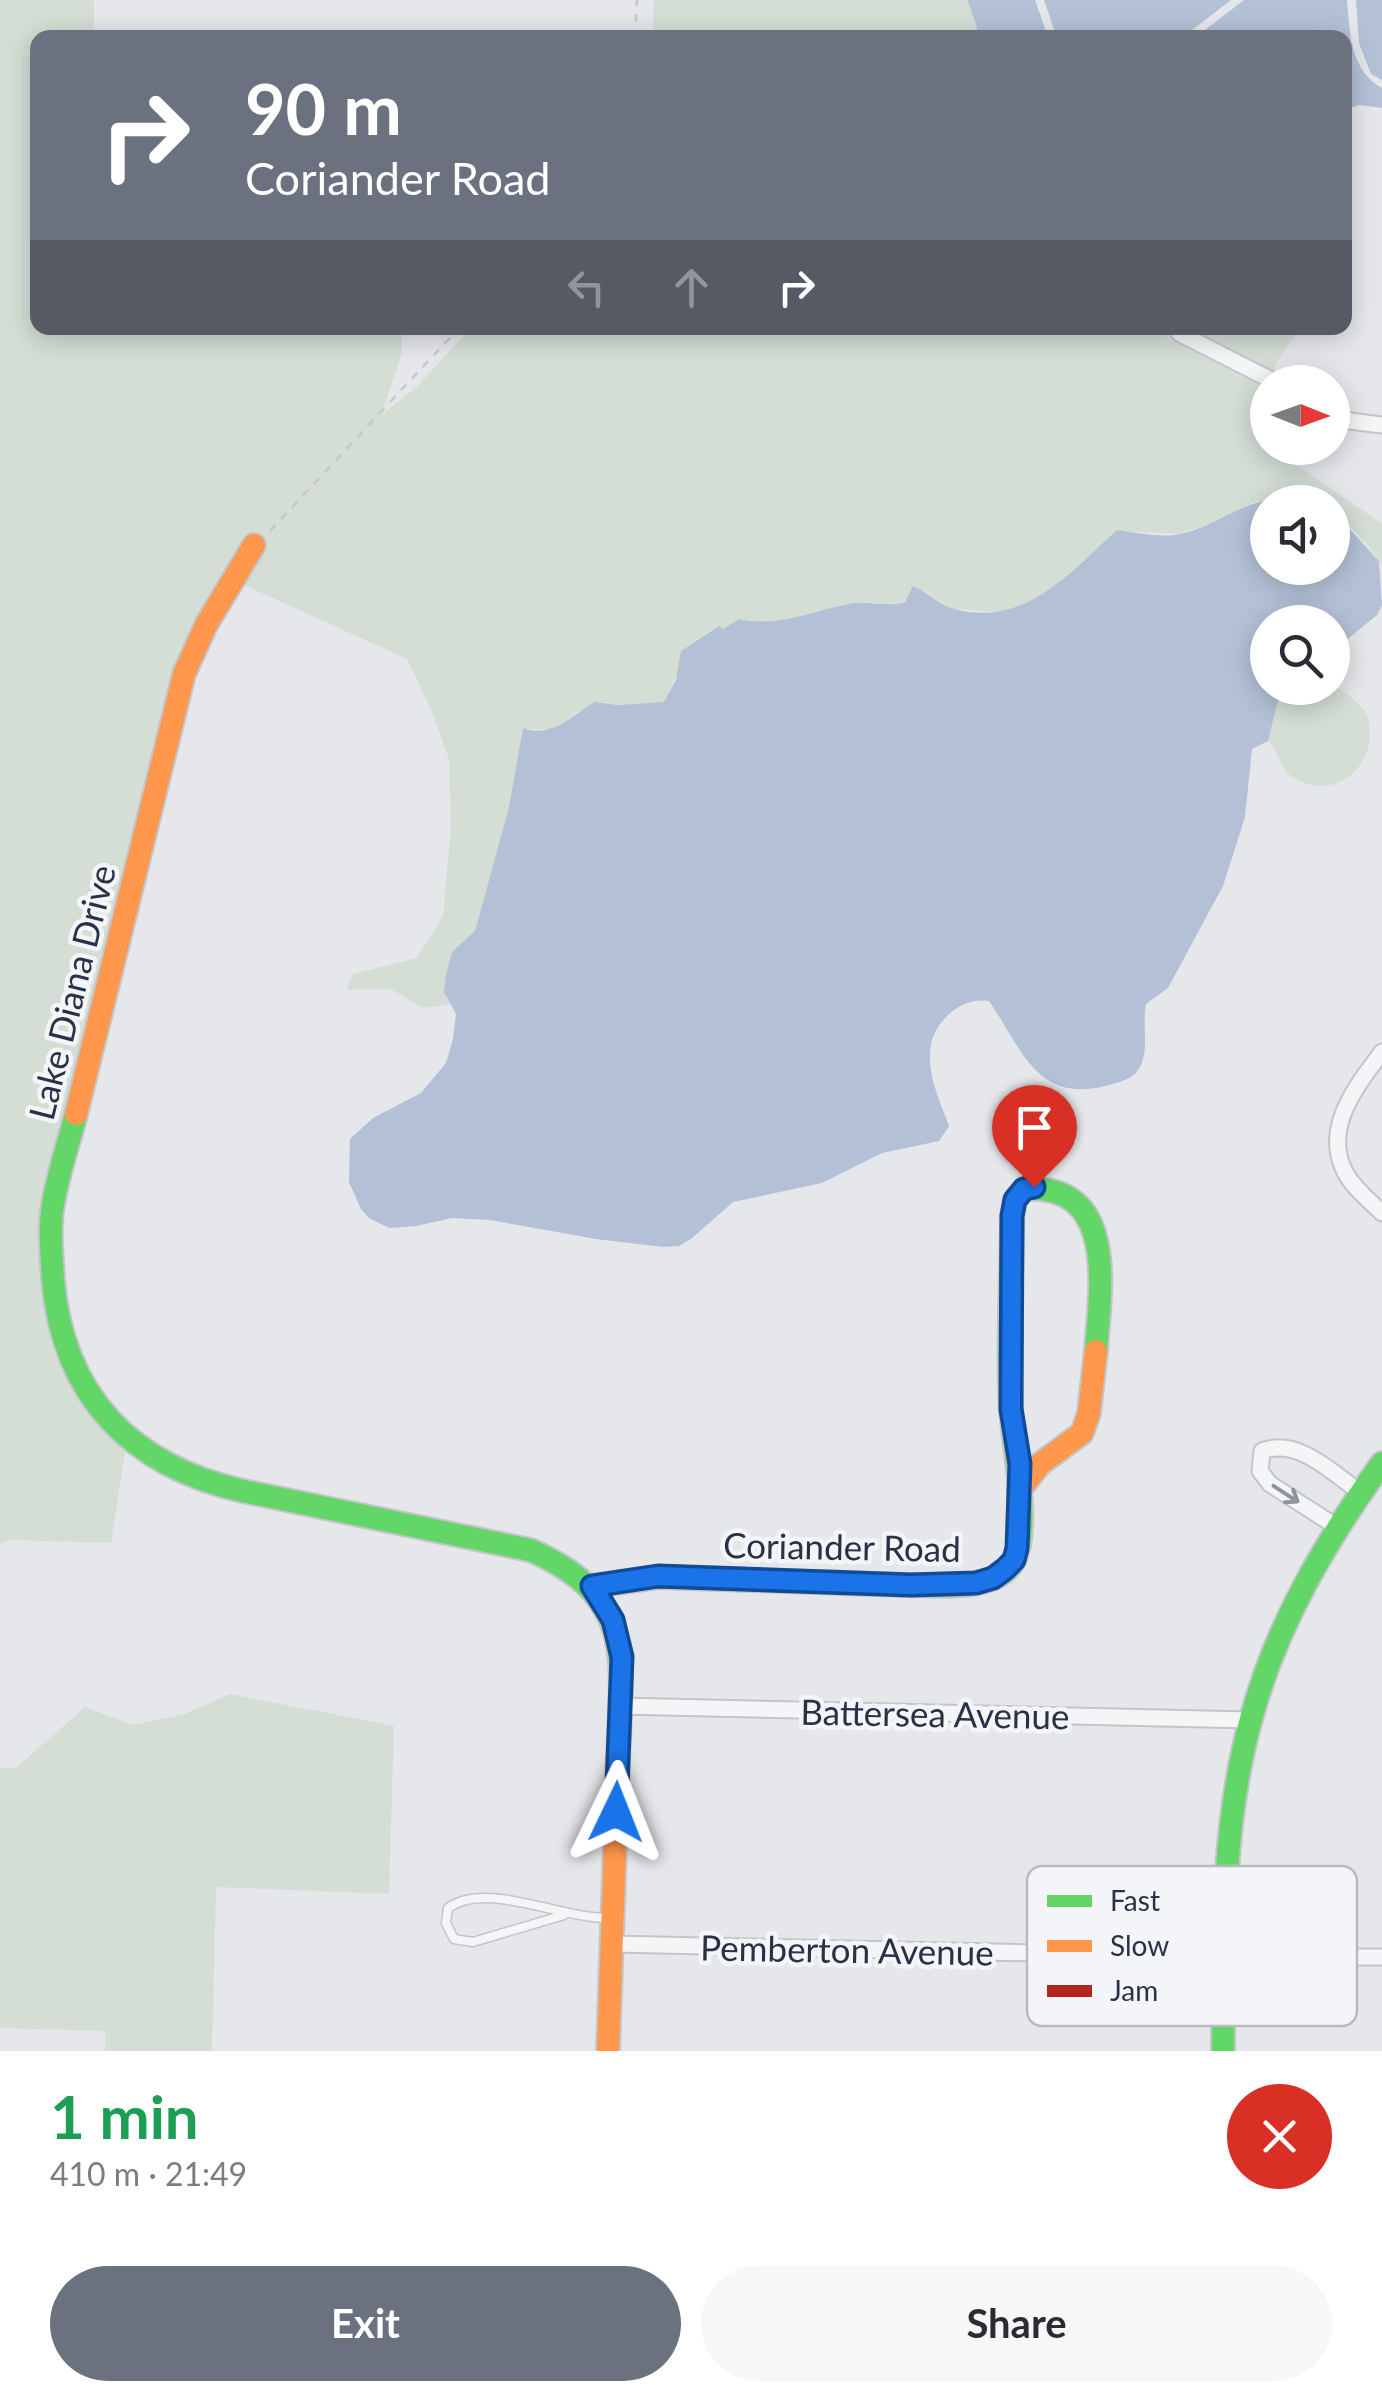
<!DOCTYPE html>
<meta charset="utf-8">
<style>
:root{--surface:#fff;--page:#f7f7f7;--text:#2b2b33;--muted:#7c7c81;--accent:#6b717f}
body{margin:0;font-family:Lato,sans-serif;background:var(--page);color:var(--text);height:100vh;display:flex;flex-direction:column;font-size:38px;white-space:nowrap}
*{box-sizing:border-box;margin:0}
p{font-size:32px;color:var(--muted)}
.icon{flex:none;width:55px;height:55px;fill:none;stroke:currentColor;stroke-width:2;stroke-linecap:round;stroke-linejoin:round}
.map{position:relative;height:2051px;overflow:hidden}
.panel{display:flex;flex-direction:column;background:var(--surface);flex:1}
.panel>*{flex:none}
.guide{position:absolute;left:30px;top:30px;width:1322px;height:305px;border-radius:20px;box-shadow:0 5px 25px #0003;background:#6b717f;color:#fff;overflow:hidden}
.needle{width:65px;rotate:91deg}
.buttons{position:absolute;left:1250px;top:365px;display:grid;gap:20px}
.buttons a{display:grid;place-items:center;width:100px;height:100px;border-radius:50%;background:var(--surface);box-shadow:0 5px 25px #0003;font-size:50px}
.pin{position:absolute;display:grid;place-items:center;width:85px;height:85px;color:#fff;margin:-102px -42px;border-radius:50% 50% 50% 0;rotate:-45deg;box-shadow:0 0 10px #0007}
.pin .icon{rotate:45deg}
.me{position:absolute;width:110px;margin:-55px;rotate:2deg;stroke-linejoin:round;filter:drop-shadow(0 0 8px #0008)}
.turn{display:flex;align-items:center;gap:35px;height:210px;padding:0 50px;font-size:45px}
.turn .icon{width:130px;height:130px;stroke-width:2.5}
.turn b{display:block;font-size:70px;line-height:85px}
.lanes{display:flex;align-items:center;height:95px;padding:0 50px;background:#0003;justify-content:center;gap:50px;direction:ltr}
.lanes .off{opacity:.35}
.round{display:grid;place-items:center;flex:none;width:105px;height:105px;border-radius:52px;background:var(--page)}
.overview{display:flex;align-items:center;justify-content:space-between;height:170px;padding:0 50px}
h1{font-size:60px;font-weight:700;line-height:75px;color:#1e9e55}
.button{display:flex;gap:20px;margin-top:auto;padding:20px 50px}
.button a{flex:1;height:115px;border-radius:60px;background:var(--accent);color:#fff;font-size:40px;font-weight:700;line-height:115px;text-align:center}
.button a+a{background:var(--page);color:var(--text)}
.map>svg:first-child{display:block}
.green{fill:#d4ded5}
.water{fill:#b3c0d6}
.lines{fill:none;stroke-linecap:round;stroke-linejoin:round}
.lane-casing{stroke:#c3c5c8;stroke-width:11}
.street-casing{stroke:#c3c5c8;stroke-width:19}
.fast-casing{stroke:#c3c5c8;stroke-width:26}
.slow-casing{stroke:#c3c5c8;stroke-width:26}
.jam-casing{stroke:#c3c5c8;stroke-width:26}
.path{stroke:#c6c8cd;stroke-width:2.5;stroke-dasharray:8 8;stroke-linecap:butt}
.lane{stroke:#f4f5f7;stroke-width:8}
.street{stroke:#f4f5f7;stroke-width:15}
.fast{stroke:#63d668;stroke-width:22}
.slow{stroke:#ff974d;stroke-width:22}
.jam{stroke:#b3261e;stroke-width:22}
.oneway{stroke:#8f939e}
.route-casing{stroke:#114b97;stroke-width:25}
.route{stroke:#1a73e8;stroke-width:18}
.labels{text-anchor:middle;dominant-baseline:central;stroke-width:9;stroke-linejoin:round;paint-order:stroke}
.street-label{font-size:35px;fill:#2a3145;stroke:#f3f5f9}
.key{fill:#f3f5f9;stroke:#b7bac3;stroke-width:2.5}
.key-label{font-size:28px;fill:#2a3145}
</style>
<div class="map">
<svg width="1382" height="2051" viewBox="0 0 1382 2051">
<rect width="100%" height="100%" fill="#e5e7ea"/>
<g class="green">
<path d="M 0,0 L 94,0 L 94,37 L 38,38 L 38,328 L 402,328 L 402,353 L 381,415 L 417,387 L 470,328 L 1171,328 L 1166,337 L 1267,389 L 1268,448 L 1273,448 L 1276,455 L 1304,470 L 1382,524 L 1382,566 C 1371,547 1353,526 1333,517 L 1332,502 L 1276,499 L 1253,502 L 1204,526 L 1178,534 L 1117,531 L 1046,594 L 1017,608 L 1001,612 L 953,609 L 924,591 C 884,615 883,597 848,604 C 811,611 778,627 739,619 L 723,630 L 718,626 L 691,643 L 665,702 L 618,705 L 606,702 L 579,711 L 553,730 L 523,729 L 509,807 L 475,931 L 463,941 L 444,992 L 450,1004 L 423,1008 L 391,989 L 347,990 L 353,974 L 417,958 L 443,916 L 451,827 L 449,759 L 431,709 L 407,659 L 242,584 L 267,542 L 250,534 L 197,621 L 43,1290 L 51,1343 L 66,1378 L 125,1453 L 111,1543 L 11,1540 L 0,1544 Z"/>
<path d="M 654,0 L 967,0 L 977,27 L 974,38 L 653,38 Z"/>
<path d="M 1187,328 L 1302,328 L 1276,362 L 1273,372 Z"/>
<path d="M 1333,683 C 1344,693 1359,701 1367,715 C 1382,761 1337,804 1294,778 C 1279,769 1280,753 1268,741 L 1281,688 L 1332,688 Z"/>
<path d="M 230,1694 L 394,1726 L 389,1894 L 216,1887 L 212,2051 L 105,2051 L 105,2031 L 0,2028 L 0,1768 L 16,1768 L 85,1707 L 133,1725 L 185,1714 Z"/>
</g>
<g class="water">
<path d="M 967,0 L 1035,0 L 1048,37 L 974,37 L 977,27 Z"/>
<path d="M 1044,0 L 1231,0 L 1183,37 L 1057,38 Z"/>
<path d="M 1244,0 L 1347,0 C 1350,34 1350,70 1382,88 L 1382,108 L 1359,105 L 1345,110 L 1345,38 L 1196,37 Z"/>
<path d="M 1356,0 L 1382,0 L 1382,80 L 1371,74 L 1359,43 Z"/>
<path d="M 1276,499 L 1299,502 L 1268,502 L 1268,568 L 1332,568 L 1333,517 L 1343,522 L 1379,561 L 1382,605 L 1377,615 L 1333,651 L 1332,622 L 1268,622 L 1268,688 L 1281,688 L 1268,741 L 1252,749 L 1245,817 L 1223,886 L 1168,988 L 1146,1004 C 1142,1023 1149,1047 1141,1065 C 1134,1079 1123,1081 1109,1085 C 1036,1105 1023,1050 989,1001 C 972,999 960,1004 947,1016 C 915,1047 935,1090 949,1126 L 939,1141 L 882,1153 L 822,1183 L 733,1202 L 691,1239 L 679,1246 L 663,1247 L 596,1239 L 490,1220 L 452,1218 L 416,1226 L 389,1228 L 369,1218 L 361,1209 L 349,1182 L 350,1139 L 373,1118 L 421,1093 L 446,1063 L 453,1039 L 456,1014 L 444,992 L 446,975 L 452,952 L 475,931 L 509,807 L 523,728 C 553,739 571,715 595,702 L 618,705 L 664,702 L 676,680 L 681,651 L 719,626 L 723,629 L 739,619 C 778,628 811,611 849,604 C 868,600 886,608 905,602 L 913,586 C 927,592 940,605 954,609 C 1026,628 1070,572 1117,530 C 1137,533 1161,538 1180,534 C 1215,527 1237,503 1276,499 Z"/>
</g>
<g class="lines">
<defs>
<path id="lane" d="M 564,1915 L 473,1942 L 454,1939 L 446,1923 L 448,1908 C 486,1880 561,1919 609,1918"/>
<g id="street">
<path d="M 1179,333 L 1275,382"/>
<path d="M 1332,412 L 1350,421 L 1382,425"/>
<path d="M 1382,1052 C 1357,1085 1322,1128 1345,1172 C 1353,1188 1370,1201 1382,1213"/>
<path d="M 1337,1527 L 1270,1484 L 1260,1471 L 1262,1451 C 1298,1437 1332,1473 1360,1492"/>
<path d="M 619,1706 L 1250,1720"/>
<path d="M 612,1944 L 1224,1957 L 1382,1957"/>
</g>
<g id="fast">
<path d="M 76,1114 C 68,1146 56,1179 52,1211 C 49,1234 52,1258 53,1280 C 63,1396 131,1466 243,1491 L 530,1550 C 636,1596 622,1658 618,1757"/>
<path d="M 906,1585 C 936,1585 997,1593 1014,1560 C 1031,1527 1013,1444 1011,1408 C 1007,1345 1012,1279 1012,1216 L 1015,1200 L 1024,1189 C 1119,1183 1100,1290 1096,1351"/>
<path d="M 1223,2051 C 1224,1940 1221,1827 1251,1719 C 1276,1625 1326,1541 1382,1463"/>
</g>
<g id="slow">
<path d="M 76,1114 L 184,674 L 206,625 L 254,545"/>
<path d="M 1019,1491 L 1040,1464 L 1082,1433 L 1089,1413 L 1096,1351"/>
<path d="M 608,2051 L 618,1757"/>
</g>
<path id="jam" d="M 592,1586 L 659,1577 L 906,1585"/>
</defs>
<use href="#lane" class="lane-casing"/>
<use href="#street" class="street-casing"/>
<use href="#fast" class="fast-casing"/>
<use href="#slow" class="slow-casing"/>
<use href="#jam" class="jam-casing"/>
<g class="path">
<path d="M 635,38 L 637,0"/>
<path d="M 270,531 L 459,328"/>
</g>
<use href="#lane" class="lane"/>
<use href="#street" class="street"/>
<use href="#fast" class="fast"/>
<use href="#slow" class="slow"/>
<use href="#jam" class="jam"/>
</g>
<defs><path id="oneway-shaft" d="M-6 0H5M1.5-3L5.5 0L1.5 3" fill="none" stroke-width="1.6" stroke-linecap="round" stroke-linejoin="round" transform="scale(2.5)"/></defs>
<use class="oneway" href="#oneway-shaft" transform="translate(1286 1494) rotate(33)"/>
<g class="lines">
<defs>
<path id="route" d="M 616,1812 L 622,1657 L 613,1620 L 592,1586 L 658,1576 L 911,1585 L 976,1583 L 993,1578 L 1005,1569 L 1014,1560 L 1017,1548 L 1020,1464 L 1011,1409 L 1012,1216 L 1015,1200 L 1024,1189 L 1034,1187"/>
</defs>
<use href="#route" class="route-casing"/>
<use href="#route" class="route"/>
</g>
<g class="labels">
<g class="street-label">
<text transform="translate(71 992) rotate(-76)">Lake Diana Drive</text>
<text transform="translate(842 1546) rotate(1)">Coriander Road</text>
<text transform="translate(935 1713) rotate(1)">Battersea Avenue</text>
<text transform="translate(847 1949) rotate(1)">Pemberton Avenue</text>
</g>
</g>
<rect x="1027" y="1866" width="330" height="160" rx="15" class="key"/>
<rect x="1047" y="1895" width="45" height="12" fill="#63d668"/>
<rect x="1047" y="1940" width="45" height="12" fill="#ff974d"/>
<rect x="1047" y="1985" width="45" height="12" fill="#b3261e"/>
<g class="key-label">
<text x="1110" y="1911">Fast</text>
<text x="1110" y="1956">Slow</text>
<text x="1110" y="2001">Jam</text>
</g>
</svg>
<div class="buttons">
<a><svg class="needle" viewBox="-14 -14 28 28"><path d="M0-13l5 13h-10z" fill="#e53935"/><path d="M0 13l5-13h-10z" fill="#7c7c81"/></svg></a>
<a><svg class="icon" aria-label="sound" viewBox="0 0 24 24"><path d="M4 9h4l5-4v14l-5-4H4zM17 9q2 3 0 6"/></svg></a>
<a><svg class="icon" aria-label="search" viewBox="0 0 24 24"><circle cx="10" cy="10" r="6"/><path d="M15 15l6 6"/></svg></a>
</div>
<div class="pin" style="left:1034px;top:1187px;background:#d93025"><svg class="icon" aria-label="arrive" viewBox="0 0 24 24"><path d="M6 21V4h12l-3 4 3 4H6"/></svg></div>
<svg class="me" style="left:616px;top:1812px" viewBox="-20 -20 40 40"><path d="M0-17L14 15 0 8-14 15z" fill="#1a73e8" stroke="#fff" stroke-width="4"/></svg>
<div class="guide">
<div class="turn"><svg class="icon" aria-label="right" viewBox="0 0 24 24"><path d="M7 20v-9h11M14 6l5 5-5 5"/></svg><div><b>90 m</b>Coriander Road</div></div>
<div class="lanes"><svg class="icon off" aria-label="left" viewBox="0 0 24 24"><path d="M17 20v-9H6M10 6l-5 5 5 5"/></svg><svg class="icon off" aria-label="ahead" viewBox="0 0 24 24"><path d="M12 20V5M6 11l6-6 6 6"/></svg><svg class="icon" aria-label="right" viewBox="0 0 24 24"><path d="M7 20v-9h11M14 6l5 5-5 5"/></svg></div>
</div>
</div>
<section class="panel">
<div class="overview"><div><h1>1 min</h1><p>410 m · 21:49</p></div><a class="round" style="background:#d93025;color:#fff"><svg class="icon" aria-label="close" viewBox="0 0 24 24"><path d="M6 6l12 12M18 6L6 18"/></svg></a></div>
<div class="button"><a>Exit</a><a>Share</a></div>
</section>
